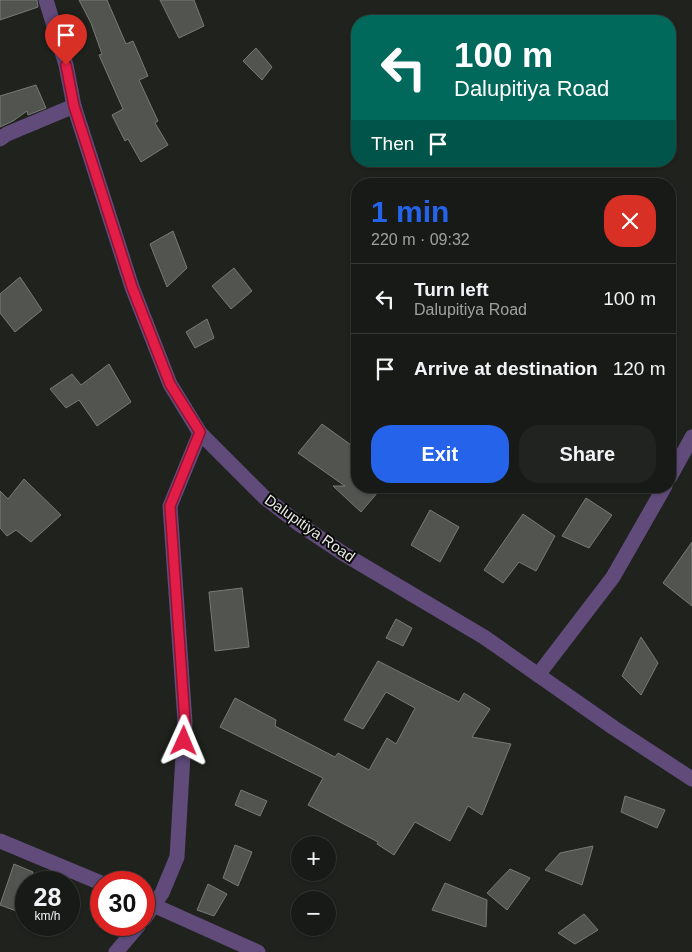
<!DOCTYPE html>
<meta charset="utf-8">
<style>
:root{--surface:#171a16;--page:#20231f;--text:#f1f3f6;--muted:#9ea1a1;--line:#363835;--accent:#2563eb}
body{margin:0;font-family:Arial,sans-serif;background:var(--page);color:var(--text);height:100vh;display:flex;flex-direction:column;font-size:19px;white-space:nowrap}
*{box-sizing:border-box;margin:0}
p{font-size:16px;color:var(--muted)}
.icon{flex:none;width:28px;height:28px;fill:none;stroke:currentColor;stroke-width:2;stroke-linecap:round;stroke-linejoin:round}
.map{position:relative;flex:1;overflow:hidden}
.drawer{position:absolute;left:351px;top:178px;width:325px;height:315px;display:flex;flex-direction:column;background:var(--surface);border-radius:20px;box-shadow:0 1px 4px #0004,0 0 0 1px var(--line)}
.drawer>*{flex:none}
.hud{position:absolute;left:351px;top:15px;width:325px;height:152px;border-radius:20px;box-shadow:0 1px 4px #0004,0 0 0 1px var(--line);background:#00695c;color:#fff;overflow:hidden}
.tools{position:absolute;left:291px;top:836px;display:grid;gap:10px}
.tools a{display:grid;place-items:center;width:45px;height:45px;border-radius:50%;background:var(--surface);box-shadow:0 1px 4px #0004,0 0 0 1px var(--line);font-size:25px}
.speed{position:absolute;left:15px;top:871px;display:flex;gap:10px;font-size:25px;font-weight:700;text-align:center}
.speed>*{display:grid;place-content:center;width:65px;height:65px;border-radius:50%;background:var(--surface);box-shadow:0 1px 4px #0004,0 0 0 1px var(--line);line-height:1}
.speed small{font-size:12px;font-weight:400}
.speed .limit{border:8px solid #d22;background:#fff;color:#111}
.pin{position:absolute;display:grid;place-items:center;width:42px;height:42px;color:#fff;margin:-51px -21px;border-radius:50% 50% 50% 0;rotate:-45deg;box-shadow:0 0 5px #0007}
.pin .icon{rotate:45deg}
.me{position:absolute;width:55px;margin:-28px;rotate:1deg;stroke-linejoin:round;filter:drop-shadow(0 0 4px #0008)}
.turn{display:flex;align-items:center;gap:18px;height:105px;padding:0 20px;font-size:22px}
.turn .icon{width:65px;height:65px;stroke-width:2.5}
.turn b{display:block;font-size:35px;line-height:42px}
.then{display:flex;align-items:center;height:48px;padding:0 20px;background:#0003;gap:10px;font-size:19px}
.round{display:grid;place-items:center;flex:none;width:52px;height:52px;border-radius:20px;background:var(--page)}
.overview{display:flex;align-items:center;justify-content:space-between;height:85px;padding:0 20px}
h1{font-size:30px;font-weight:600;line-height:38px;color:var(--accent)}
.primary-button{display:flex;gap:10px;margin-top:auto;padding:10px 20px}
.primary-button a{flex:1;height:58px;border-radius:20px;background:var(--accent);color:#fff;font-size:20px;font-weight:600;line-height:58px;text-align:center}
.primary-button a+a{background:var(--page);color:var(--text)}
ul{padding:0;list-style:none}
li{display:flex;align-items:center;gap:15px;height:70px;padding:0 20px;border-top:1px solid var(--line)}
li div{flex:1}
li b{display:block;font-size:19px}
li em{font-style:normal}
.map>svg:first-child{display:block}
.building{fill:#52554f;stroke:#787b75}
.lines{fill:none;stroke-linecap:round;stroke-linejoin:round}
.minor{stroke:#604b7b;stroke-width:15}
.tertiary{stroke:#604b7b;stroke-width:15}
.route-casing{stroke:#92132f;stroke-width:12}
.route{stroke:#e11d48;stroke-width:9}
.labels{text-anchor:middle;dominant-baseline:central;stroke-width:4;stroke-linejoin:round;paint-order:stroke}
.street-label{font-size:15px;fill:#e9eae7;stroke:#0a0b09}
</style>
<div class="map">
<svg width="692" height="952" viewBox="0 0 692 952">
<rect width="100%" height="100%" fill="#1f221d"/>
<g class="building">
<path d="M 0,0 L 37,0 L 38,7 L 0,20 Z"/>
<path d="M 79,0 L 107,0 L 126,44 L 133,41 L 148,76 L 139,80 L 158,121 L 155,123 L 168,145 L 141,162 L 128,139 L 125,141 L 112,115 L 123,109 L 99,55 L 102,54 L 91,23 Z"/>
<path d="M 160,0 L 194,0 L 204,26 L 179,38 Z"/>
<path d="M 256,48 L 272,67 L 262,80 L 243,61 Z"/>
<path d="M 36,85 L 46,108 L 28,115 L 27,111 L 13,121 L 0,127 L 0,96 Z"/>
<path d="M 173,231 L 187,268 L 167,287 L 150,244 Z"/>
<path d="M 234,268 L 252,291 L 231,309 L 212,286 Z"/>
<path d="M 20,277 L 42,310 L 15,332 L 0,313 L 0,294 Z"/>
<path d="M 207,319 L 214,338 L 195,348 L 186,332 Z"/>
<path d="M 109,364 L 131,402 L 97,426 L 79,400 L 66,408 L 50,389 L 72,374 L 81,385 Z"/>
<path d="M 322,424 L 358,450 L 358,486 L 383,486 L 361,512 L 333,486 L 345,486 L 298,453 Z"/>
<path d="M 24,479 L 61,515 L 31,542 L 16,530 L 7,536 L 0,528 L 0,491 L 8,499 Z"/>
<path d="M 586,498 L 612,515 L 589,548 L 562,536 Z"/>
<path d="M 430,510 L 459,527 L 440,562 L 411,545 Z"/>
<path d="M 523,514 L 555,536 L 536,571 L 519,562 L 503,583 L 484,570 Z"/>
<path d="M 692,542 L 692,606 L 663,583 Z"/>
<path d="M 242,588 L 249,647 L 215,651 L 209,592 Z"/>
<path d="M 396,619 L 412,628 L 403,646 L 386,638 Z"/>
<path d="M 641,637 L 658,663 L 641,695 L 622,676 Z"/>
<path d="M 378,661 L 459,702 L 464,693 L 490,709 L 472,737 L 511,744 L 482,815 L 468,806 L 450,841 L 415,822 L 394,855 L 377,844 L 378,842 L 308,805 L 323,778 L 220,727 L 235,698 L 276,720 L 275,726 L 335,757 L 338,753 L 369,770 L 387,738 L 396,744 L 415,708 L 386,692 L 363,729 L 344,720 Z"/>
<path d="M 241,790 L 267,801 L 260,816 L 235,805 Z"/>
<path d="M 625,796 L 665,810 L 657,828 L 621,812 Z"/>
<path d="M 235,845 L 252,852 L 238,886 L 223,878 Z"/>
<path d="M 593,846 L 582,885 L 545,870 L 560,853 Z"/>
<path d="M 14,864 L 33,872 L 29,882 L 26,882 L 26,891 L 19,912 L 0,905 Z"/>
<path d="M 510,869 L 530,878 L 507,910 L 487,893 Z"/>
<path d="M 445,883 L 487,900 L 486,927 L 432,910 Z"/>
<path d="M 208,884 L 227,894 L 214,916 L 197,910 Z"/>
<path d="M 584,914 L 598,930 L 575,944 L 558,933 Z"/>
</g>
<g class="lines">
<g class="minor">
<path d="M 670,477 L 692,437"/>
<path d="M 538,675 L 613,577 L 665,486"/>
<path d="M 0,841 L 101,883"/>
<path d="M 144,901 L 258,952"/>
<path d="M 144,919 L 162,893 L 177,857 L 185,722 L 170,506 L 200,433"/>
<path d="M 116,952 L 139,925"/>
</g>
<g class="tertiary">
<path d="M 46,0 L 66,65 L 74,106 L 132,287 L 170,384 L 200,433 L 264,497 L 299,524 L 344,554 L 484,637 L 614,728 L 692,779"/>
<path d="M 0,139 L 7,134 L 74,106"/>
</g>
</g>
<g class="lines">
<defs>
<path id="route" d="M 66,65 L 74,106 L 132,287 L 170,384 L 200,432 L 170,506 L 185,722 L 184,741"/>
</defs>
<use href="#route" class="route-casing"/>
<use href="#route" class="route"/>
</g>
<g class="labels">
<g class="street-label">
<text transform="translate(310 528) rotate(35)">Dalupitiya Road</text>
</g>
</g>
</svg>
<div class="tools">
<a>+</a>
<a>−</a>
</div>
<div class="speed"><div>28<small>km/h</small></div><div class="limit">30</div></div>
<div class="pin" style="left:66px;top:65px;background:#d93025"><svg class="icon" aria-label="arrive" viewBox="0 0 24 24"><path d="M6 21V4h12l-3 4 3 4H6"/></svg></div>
<svg class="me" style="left:184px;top:741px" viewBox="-20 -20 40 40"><path d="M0-17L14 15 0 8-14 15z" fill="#e11d48" stroke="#fff" stroke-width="4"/></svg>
<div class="hud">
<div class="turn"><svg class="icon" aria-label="left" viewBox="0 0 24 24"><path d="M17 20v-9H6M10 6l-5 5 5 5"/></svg><div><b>100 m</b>Dalupitiya Road</div></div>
<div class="then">Then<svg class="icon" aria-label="arrive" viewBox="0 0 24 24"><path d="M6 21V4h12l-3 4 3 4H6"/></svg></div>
</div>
<section class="drawer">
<div class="overview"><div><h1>1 min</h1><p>220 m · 09:32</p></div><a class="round" style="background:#d93025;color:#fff"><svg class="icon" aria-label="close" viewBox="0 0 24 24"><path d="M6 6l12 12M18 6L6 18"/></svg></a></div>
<ul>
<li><svg class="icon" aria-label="left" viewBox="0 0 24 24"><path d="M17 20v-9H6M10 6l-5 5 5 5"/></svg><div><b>Turn left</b><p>Dalupitiya Road</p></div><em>100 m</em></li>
<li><svg class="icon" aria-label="arrive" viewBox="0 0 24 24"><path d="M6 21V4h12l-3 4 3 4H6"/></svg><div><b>Arrive at destination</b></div><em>120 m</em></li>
</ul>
<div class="primary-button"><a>Exit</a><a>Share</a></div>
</section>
</div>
